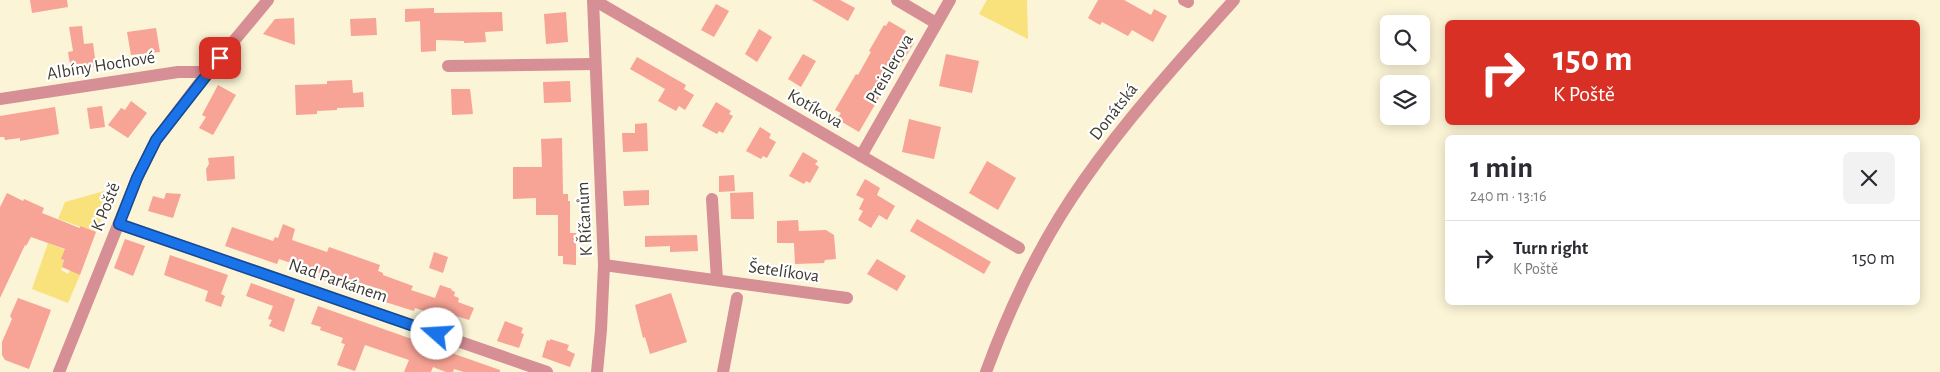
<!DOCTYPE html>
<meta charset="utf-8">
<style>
:root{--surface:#fff;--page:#f2f2f3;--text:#2b2b33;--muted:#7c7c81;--line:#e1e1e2}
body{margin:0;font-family:"Alegreya Sans",sans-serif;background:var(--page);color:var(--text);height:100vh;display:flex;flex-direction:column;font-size:19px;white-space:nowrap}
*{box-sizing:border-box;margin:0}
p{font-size:16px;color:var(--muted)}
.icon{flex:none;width:28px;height:28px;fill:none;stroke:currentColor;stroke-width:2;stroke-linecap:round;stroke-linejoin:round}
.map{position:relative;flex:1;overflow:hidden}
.panel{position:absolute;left:1445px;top:135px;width:475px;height:170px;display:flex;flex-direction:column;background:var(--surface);border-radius:8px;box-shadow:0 2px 12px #0003}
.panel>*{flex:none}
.guide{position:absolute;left:1445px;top:20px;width:475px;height:105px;border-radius:8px;box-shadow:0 2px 12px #0003;background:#d93025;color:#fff;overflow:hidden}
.controls{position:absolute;left:1380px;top:15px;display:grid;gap:10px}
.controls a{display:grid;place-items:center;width:50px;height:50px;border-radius:8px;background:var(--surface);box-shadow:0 2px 12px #0003;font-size:25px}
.pin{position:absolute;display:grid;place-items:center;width:42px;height:42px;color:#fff;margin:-21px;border-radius:10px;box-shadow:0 2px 8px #0006}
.me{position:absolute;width:55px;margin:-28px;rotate:289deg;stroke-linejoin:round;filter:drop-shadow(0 0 4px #0008)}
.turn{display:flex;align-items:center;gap:18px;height:105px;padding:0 25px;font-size:22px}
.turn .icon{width:65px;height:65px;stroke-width:2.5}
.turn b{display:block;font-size:35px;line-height:42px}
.round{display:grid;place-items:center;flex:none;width:52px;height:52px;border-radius:8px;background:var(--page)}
.headline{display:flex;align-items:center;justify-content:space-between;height:85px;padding:0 25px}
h1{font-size:30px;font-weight:600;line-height:38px}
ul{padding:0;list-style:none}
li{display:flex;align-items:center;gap:15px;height:75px;padding:0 25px;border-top:1px solid var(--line)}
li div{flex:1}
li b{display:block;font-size:19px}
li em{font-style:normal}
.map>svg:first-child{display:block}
.green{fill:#f9e27c}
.building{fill:#f7a395}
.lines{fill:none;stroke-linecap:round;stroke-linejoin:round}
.minor{stroke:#d58f95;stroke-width:12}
.route-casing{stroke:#114b97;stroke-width:12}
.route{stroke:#1a73e8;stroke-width:9}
.labels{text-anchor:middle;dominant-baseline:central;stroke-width:4.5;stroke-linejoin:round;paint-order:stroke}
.street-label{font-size:18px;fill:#3e3b2f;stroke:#fff}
</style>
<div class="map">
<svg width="1940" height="372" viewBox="0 0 1940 372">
<rect width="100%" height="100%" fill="#fbf4d6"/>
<g class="green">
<path d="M 987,0 L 1027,0 L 1028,39 L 979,14 Z"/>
<path d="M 115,188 L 96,232 L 58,219 L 65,202 Z"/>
<path d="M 48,243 L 68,251 L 61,259 L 64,260 L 61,270 L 68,274 L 70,270 L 80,275 L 68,303 L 32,289 Z"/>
</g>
<g class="building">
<path d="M 30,0 L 67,0 L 68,7 L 32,13 Z"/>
<path d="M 812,0 L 840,0 L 855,8 L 848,21 Z"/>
<path d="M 1098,0 L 1124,0 L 1151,15 L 1154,9 L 1167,16 L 1153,42 L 1132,30 L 1128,36 L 1102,22 L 1100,25 L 1088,18 Z"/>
<path d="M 716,4 L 729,11 L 714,37 L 701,30 Z"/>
<path d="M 434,8 L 434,13 L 502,12 L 503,31 L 485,32 L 486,42 L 464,43 L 464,41 L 436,40 L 436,51 L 421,52 L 420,21 L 405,22 L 405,9 Z"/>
<path d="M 566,12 L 568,42 L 546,44 L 544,14 Z"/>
<path d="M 294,18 L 295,45 L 263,34 L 275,19 Z"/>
<path d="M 376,18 L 377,35 L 351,36 L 350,19 Z"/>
<path d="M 889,21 L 906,31 L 903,36 L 914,43 L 899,68 L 894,66 L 891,72 L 890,71 L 878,94 L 880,96 L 859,132 L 837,119 L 841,113 L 835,110 L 856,74 L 858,75 L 871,52 L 869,51 L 884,25 L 886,26 Z"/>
<path d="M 82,26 L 84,44 L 93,43 L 96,66 L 80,70 L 80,69 L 76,69 L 75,63 L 70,64 L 68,52 L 73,51 L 69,27 Z"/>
<path d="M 156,28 L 160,52 L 131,55 L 127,32 Z"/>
<path d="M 759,29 L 772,37 L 757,62 L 745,54 Z"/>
<path d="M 803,54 L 816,61 L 801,87 L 788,79 Z"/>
<path d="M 946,54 L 979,61 L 972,93 L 939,86 Z"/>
<path d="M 637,57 L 686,85 L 684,89 L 694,95 L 685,110 L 679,106 L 676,111 L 658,101 L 665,89 L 630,69 Z"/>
<path d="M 352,80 L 353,93 L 363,92 L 364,107 L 337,108 L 337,110 L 317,111 L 317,114 L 296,115 L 295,85 L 327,84 L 327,81 Z"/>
<path d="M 570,81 L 571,102 L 544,103 L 543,82 Z"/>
<path d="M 218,85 L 236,95 L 213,135 L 199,128 L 206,117 L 202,115 Z"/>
<path d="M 451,89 L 470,89 L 473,114 L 452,115 Z"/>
<path d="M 131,101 L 147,113 L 128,138 L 108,125 L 121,108 L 125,110 Z"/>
<path d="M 716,102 L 731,111 L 729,114 L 733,116 L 723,133 L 719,131 L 717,134 L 702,126 Z"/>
<path d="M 102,106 L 105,127 L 90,129 L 87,108 Z"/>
<path d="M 55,107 L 59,134 L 20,141 L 20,138 L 5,140 L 4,137 L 0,137 L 0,116 Z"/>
<path d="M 909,119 L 941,127 L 934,159 L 902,152 Z"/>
<path d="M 647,123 L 648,151 L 623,152 L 622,133 L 635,133 L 635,124 Z"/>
<path d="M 760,127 L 771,134 L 769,138 L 776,142 L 767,158 L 763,156 L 761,159 L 746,151 Z"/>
<path d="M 562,138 L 563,194 L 568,194 L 568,201 L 570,201 L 570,233 L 576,233 L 576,265 L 563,264 L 563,256 L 558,256 L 558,215 L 536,215 L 536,198 L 513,199 L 513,167 L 542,167 L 541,139 Z"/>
<path d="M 803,152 L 818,161 L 815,164 L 819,167 L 810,183 L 806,181 L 804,184 L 789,176 Z"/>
<path d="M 234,156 L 235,179 L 207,181 L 206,169 L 209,164 L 208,158 Z"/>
<path d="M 987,161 L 1016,178 L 998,210 L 969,193 Z"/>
<path d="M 734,175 L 735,191 L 719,192 L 719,176 Z"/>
<path d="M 865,179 L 880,188 L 877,195 L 895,206 L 887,220 L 879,215 L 871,228 L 858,220 L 863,211 L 859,209 L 864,199 L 856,195 Z"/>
<path d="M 649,190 L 649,205 L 624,206 L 623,191 Z"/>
<path d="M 753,192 L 754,219 L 731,219 L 730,193 Z"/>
<path d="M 7,193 L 23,201 L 24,199 L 44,208 L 42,213 L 77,227 L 80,228 L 80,226 L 96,232 L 80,275 L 62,267 L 64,260 L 61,259 L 65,249 L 31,237 L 26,246 L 25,245 L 0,298 L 0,207 Z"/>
<path d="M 166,193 L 181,194 L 173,218 L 148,211 L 153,196 L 164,199 Z"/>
<path d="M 917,219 L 991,262 L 984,274 L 910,231 Z"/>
<path d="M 798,220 L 799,231 L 826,230 L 834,235 L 836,259 L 825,260 L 824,263 L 795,264 L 794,243 L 777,243 L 777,221 Z"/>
<path d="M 283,224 L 295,229 L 292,240 L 327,252 L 329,247 L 380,265 L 378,271 L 383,273 L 383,275 L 413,286 L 411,290 L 435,298 L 440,285 L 452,289 L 451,290 L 455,292 L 454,296 L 459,298 L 458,302 L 474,308 L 469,320 L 453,315 L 452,320 L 415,308 L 414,311 L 382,301 L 386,291 L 347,279 L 344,287 L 318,278 L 320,273 L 279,259 L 277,264 L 225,246 L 232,227 L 273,241 L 275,237 L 278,238 Z"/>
<path d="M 697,235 L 698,251 L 670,252 L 670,246 L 645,247 L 645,236 Z"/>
<path d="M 125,239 L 145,246 L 133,276 L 114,268 Z"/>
<path d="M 434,252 L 448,257 L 443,273 L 429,268 Z"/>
<path d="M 170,255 L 228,275 L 221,294 L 225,296 L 221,307 L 205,301 L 208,291 L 164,275 Z"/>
<path d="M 877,259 L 906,276 L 897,291 L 867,274 Z"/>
<path d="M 251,283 L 295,299 L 284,332 L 269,326 L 272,320 L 268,319 L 273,306 L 246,296 Z"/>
<path d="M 671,293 L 687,342 L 650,354 L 645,337 L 643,338 L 635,305 Z"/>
<path d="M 18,298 L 51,310 L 29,369 L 5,360 L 2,355 L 2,342 L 12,319 L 10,316 Z"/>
<path d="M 318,306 L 500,370 L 500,372 L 464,372 L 454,369 L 453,372 L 446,372 L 433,367 L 431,372 L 404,372 L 409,360 L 365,345 L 355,371 L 337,365 L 345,344 L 341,343 L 343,338 L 320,330 L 321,327 L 311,324 Z"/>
<path d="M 505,321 L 523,328 L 521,333 L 524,334 L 519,348 L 497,341 Z"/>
<path d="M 550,339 L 569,345 L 567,350 L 575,354 L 570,367 L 542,357 L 547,340 L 550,341 Z"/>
</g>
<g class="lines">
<g class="minor">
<path d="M 593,0 L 604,265 L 601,330 L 597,372"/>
<path d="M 594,0 L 1019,248"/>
<path d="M 897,0 L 936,23"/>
<path d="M 1184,0 L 1188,2"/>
<path d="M 448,66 L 595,64"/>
<path d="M 0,99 L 178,72 L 208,72"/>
<path d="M 861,156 L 950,0"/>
<path d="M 712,199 L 717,280"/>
<path d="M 119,224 L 547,372"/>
<path d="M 604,265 L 847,298"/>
<path d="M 59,372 L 137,178 L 156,140 L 208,72 L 268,0"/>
<path d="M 723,372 L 737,298"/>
<path d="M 986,372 C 1010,306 1043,238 1084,180 C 1129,116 1182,58 1234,0"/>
</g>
</g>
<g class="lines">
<defs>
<path id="route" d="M 220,58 L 156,140 L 137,178 L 119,224 L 437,334"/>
</defs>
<use href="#route" class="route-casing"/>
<use href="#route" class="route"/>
</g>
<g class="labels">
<g class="street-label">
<text transform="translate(101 66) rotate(-9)">Albíny Hochové</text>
<text transform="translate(890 69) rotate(-60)">Preislerova</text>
<text transform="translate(815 109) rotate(30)">Kotíkova</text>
<text transform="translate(1114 112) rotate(-52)">Donátská</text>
<text transform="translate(106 207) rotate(-68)">K Poště</text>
<text transform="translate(585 219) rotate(-93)">K Říčanům</text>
<text transform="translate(784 272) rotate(8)">Šetelíkova</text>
<text transform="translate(338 281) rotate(19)">Nad Parkánem</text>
</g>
</g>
</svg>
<div class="controls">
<a><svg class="icon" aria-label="search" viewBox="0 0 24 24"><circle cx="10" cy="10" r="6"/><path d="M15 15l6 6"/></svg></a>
<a><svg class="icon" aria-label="layers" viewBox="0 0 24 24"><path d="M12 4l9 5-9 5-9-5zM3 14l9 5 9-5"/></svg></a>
</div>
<div class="pin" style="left:220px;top:58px;background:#d93025"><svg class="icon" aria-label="arrive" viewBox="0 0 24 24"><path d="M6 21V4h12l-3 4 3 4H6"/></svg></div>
<svg class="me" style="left:437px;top:334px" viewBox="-20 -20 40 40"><circle r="19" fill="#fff"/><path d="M0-13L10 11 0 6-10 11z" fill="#1a73e8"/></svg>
<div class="guide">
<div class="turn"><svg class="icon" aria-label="right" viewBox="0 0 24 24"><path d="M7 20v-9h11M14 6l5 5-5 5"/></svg><div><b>150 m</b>K Poště</div></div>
</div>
<section class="panel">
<div class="headline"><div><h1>1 min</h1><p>240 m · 13:16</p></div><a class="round"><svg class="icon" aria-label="close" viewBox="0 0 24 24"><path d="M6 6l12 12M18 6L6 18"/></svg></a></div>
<ul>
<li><svg class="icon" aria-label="right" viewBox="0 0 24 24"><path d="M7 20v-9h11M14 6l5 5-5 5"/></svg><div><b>Turn right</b><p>K Poště</p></div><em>150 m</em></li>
</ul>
</section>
</div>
